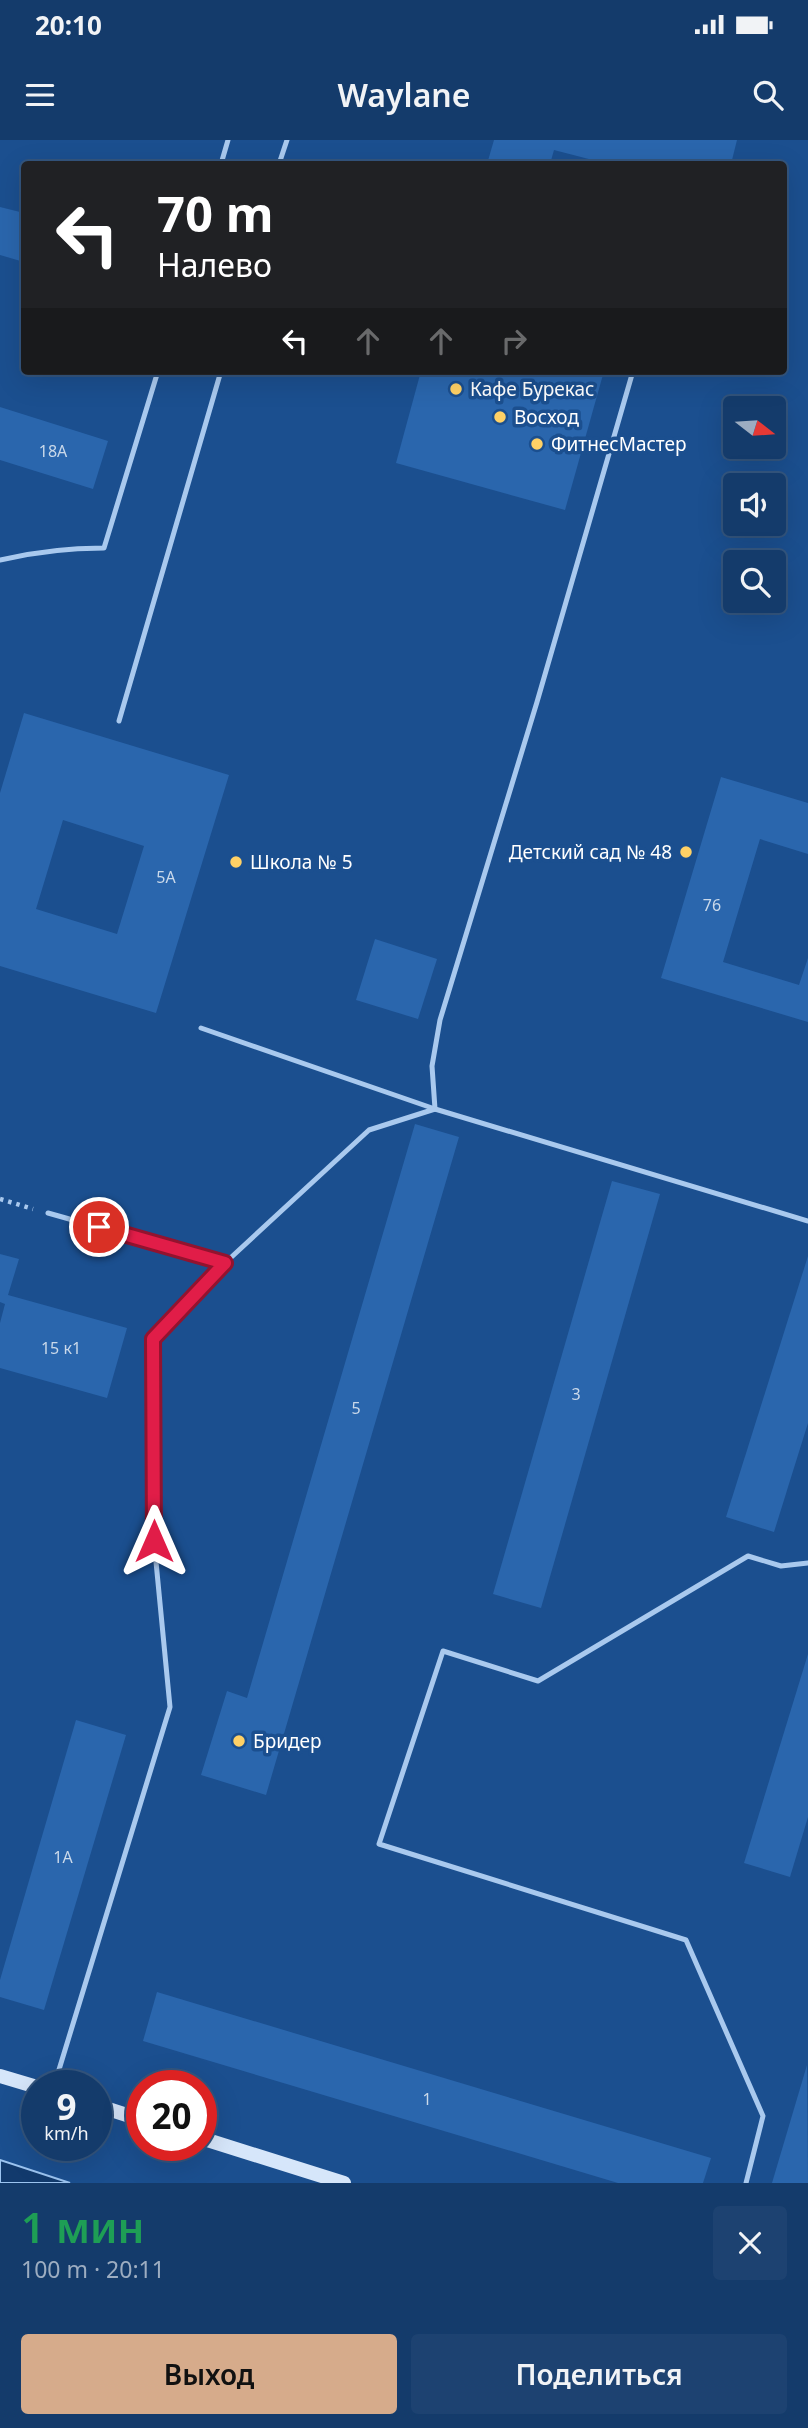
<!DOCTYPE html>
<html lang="ru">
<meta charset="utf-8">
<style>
:root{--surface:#143b6b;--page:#1d4271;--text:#f1f3f6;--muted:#9dadc1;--line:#33557e;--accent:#d6ab8b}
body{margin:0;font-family:"Noto Sans",sans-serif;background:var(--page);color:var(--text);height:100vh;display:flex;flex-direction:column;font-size:26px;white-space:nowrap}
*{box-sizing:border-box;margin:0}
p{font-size:23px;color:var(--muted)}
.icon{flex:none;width:38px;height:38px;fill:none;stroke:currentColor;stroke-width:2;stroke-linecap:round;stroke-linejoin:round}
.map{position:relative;height:2043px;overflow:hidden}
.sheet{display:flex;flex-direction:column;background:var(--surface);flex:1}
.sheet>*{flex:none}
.top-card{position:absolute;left:21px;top:21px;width:766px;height:214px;border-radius:7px;box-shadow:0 7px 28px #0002,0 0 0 2px var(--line);background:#202124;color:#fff;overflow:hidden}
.needle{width:46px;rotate:107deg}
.buttons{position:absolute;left:723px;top:256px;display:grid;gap:14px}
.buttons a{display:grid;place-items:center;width:63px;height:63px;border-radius:7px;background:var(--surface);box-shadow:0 7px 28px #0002,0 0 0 2px var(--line);font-size:35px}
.speed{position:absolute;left:21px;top:1930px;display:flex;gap:14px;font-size:35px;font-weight:700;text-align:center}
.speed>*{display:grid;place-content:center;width:91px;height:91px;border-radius:50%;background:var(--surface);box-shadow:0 7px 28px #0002,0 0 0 2px var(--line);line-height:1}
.speed small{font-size:18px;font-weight:400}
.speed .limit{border:10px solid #d22;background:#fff;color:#111}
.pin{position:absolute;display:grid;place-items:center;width:60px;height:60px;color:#fff;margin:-30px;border:4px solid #fff;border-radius:50%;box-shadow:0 2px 7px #0007}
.me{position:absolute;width:77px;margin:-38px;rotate:0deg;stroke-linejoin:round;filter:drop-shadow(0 0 5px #0008)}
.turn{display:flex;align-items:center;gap:24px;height:147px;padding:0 21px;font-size:32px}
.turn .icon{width:91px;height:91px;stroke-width:2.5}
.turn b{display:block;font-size:49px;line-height:60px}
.lanes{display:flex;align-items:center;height:66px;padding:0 21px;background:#0003;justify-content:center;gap:35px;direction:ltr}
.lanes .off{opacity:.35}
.round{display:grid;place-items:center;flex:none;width:74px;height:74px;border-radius:7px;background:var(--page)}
.overview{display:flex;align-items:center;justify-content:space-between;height:119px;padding:0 21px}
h1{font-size:42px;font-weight:600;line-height:52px;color:#1e9e55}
.action{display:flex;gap:14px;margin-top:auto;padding:14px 21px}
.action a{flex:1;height:80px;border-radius:7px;background:var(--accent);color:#111;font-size:28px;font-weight:600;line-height:80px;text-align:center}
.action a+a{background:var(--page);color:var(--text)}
.status{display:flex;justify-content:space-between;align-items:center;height:49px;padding:0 35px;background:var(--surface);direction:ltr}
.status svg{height:19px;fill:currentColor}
header{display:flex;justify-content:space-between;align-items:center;height:91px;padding:0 21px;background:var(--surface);font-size:32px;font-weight:600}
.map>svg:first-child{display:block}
.water{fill:#123a6d;stroke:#9cc4f0;stroke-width:2}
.building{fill:#2a66ad;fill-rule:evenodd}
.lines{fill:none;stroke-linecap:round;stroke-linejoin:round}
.path{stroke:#a9c9ee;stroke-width:4.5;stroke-dasharray:3.5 5;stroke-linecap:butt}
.service{stroke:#a9c9ee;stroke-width:5}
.secondary{stroke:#d6e6fa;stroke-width:14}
.route-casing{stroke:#92132f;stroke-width:18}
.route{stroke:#e11d48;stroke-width:12}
.poi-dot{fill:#ffd166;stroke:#1b4f8f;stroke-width:2.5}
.labels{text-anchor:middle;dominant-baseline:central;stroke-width:7;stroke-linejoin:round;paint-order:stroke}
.number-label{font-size:16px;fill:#cad9ea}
.poi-label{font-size:19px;fill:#fff;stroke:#1b4f8f;text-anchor:start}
</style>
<div class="status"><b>20:10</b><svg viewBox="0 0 49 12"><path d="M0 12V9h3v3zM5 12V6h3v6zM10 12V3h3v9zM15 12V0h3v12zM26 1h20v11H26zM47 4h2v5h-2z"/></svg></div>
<header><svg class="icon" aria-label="menu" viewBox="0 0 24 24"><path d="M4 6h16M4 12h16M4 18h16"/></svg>Waylane<svg class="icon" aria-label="search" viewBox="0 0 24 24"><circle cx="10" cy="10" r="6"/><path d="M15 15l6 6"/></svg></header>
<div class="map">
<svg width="808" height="2043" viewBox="0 0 808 2043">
<rect width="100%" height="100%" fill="#1b4f8f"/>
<path class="water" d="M 0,2020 L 70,2043 L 0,2043 Z"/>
<g class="building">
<path d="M 494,0 L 737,0 L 731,24 L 608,24 L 554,10 L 550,24 L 487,24 Z"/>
<path d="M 0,67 L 24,73 L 24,122 L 0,115 Z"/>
<path d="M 421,231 L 604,231 L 565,370 L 396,323 Z"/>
<path d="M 0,267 L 108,301 L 93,349 L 0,320 Z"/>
<path d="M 24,573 L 229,635 L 156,873 L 0,826 L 0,653 ZM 63,680 L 144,706 L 117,794 L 36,769 Z"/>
<path d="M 721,637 L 808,663 L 808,714 L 760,699 L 723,822 L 799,845 L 808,818 L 808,882 L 661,838 Z"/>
<path d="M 375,799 L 437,819 L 418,879 L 356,860 Z"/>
<path d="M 415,984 L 459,997 L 266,1655 L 201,1635 L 227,1551 L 247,1558 Z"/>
<path d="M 612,1041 L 660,1054 L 541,1468 L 493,1454 Z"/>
<path d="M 0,1114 L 19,1119 L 8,1155 L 127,1188 L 107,1258 L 0,1228 L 0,1183 L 5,1164 L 0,1162 Z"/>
<path d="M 808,1116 L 808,1283 L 774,1392 L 726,1377 Z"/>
<path d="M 808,1514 L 808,1677 L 790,1737 L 744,1723 Z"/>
<path d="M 76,1580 L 126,1595 L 44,1870 L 0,1857 L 0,1840 Z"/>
<path d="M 157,1852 L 711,2018 L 703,2043 L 618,2043 L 143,1901 Z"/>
<path d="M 807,1925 L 808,2043 L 772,2043 Z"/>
</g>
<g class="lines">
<path class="path" d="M 0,1059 L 33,1069"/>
<g class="service">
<path d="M 221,24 L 228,0"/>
<path d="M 279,24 L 287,0"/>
<path d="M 0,420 C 34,412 68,408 104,408 L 158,231"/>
<path d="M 119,581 L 221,231"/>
<path d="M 201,888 L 435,969 L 808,1081"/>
<path d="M 435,969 L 432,926 L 440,880 L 537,562 L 633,231"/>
<path d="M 48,1073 L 225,1123"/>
<path d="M 54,1946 L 170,1567 L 154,1401 L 153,1199 L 225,1123 L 369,990 L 435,969"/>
<path d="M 746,2043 L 763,1976 L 686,1800 L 379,1704 L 443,1511 L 538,1541 L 748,1416 L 781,1426 L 808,1423"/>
</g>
<g class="secondary">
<path d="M 0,1936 L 37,1947"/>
<path d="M 96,1965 L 142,1980"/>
<path d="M 201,1998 L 344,2043"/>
</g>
</g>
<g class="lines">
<defs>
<path id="route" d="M 99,1087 L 225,1123 L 153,1199 L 154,1401"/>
</defs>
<use href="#route" class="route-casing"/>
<use href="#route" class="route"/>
</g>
<g class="poi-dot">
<circle cx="456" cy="249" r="7"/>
<circle cx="500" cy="277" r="7"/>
<circle cx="537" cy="304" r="7"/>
<circle cx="686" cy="712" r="7"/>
<circle cx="236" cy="722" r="7"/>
<circle cx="239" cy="1601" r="7"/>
</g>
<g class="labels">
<g class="number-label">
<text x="53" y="311">18А</text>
<text x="166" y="737">5А</text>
<text x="712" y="765">76</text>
<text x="61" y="1208">15 к1</text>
<text x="576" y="1254">3</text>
<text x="356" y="1268">5</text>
<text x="63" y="1717">1А</text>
<text x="427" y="1959">1</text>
</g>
<g class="poi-label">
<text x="470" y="249">Кафе Бурекас</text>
<text x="514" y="277">Восход</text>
<text x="551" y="304">ФитнесМастер</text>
<text x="672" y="712" text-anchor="end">Детский сад № 48</text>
<text x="250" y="722">Школа № 5</text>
<text x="253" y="1601">Бридер</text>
</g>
</g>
</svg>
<div class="buttons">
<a><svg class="needle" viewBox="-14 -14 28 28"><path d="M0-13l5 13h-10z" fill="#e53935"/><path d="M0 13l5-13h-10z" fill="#9dadc1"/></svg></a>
<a><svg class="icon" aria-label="sound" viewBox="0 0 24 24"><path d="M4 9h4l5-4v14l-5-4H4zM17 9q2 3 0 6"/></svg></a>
<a><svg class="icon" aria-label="search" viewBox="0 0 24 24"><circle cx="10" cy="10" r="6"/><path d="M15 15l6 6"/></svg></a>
</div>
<div class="speed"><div>9<small>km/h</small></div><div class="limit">20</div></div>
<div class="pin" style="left:99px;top:1087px;background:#d93025"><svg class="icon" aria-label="arrive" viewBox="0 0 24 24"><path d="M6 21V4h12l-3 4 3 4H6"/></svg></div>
<svg class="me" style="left:154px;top:1401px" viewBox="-20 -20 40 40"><path d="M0-17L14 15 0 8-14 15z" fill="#e11d48" stroke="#fff" stroke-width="4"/></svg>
<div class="top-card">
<div class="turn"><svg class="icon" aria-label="left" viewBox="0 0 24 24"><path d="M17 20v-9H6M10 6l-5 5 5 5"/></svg><div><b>70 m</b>Налево</div></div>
<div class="lanes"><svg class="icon" aria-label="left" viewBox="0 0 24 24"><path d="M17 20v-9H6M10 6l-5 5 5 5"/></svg><svg class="icon off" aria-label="ahead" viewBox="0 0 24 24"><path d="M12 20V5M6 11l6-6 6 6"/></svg><svg class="icon off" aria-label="ahead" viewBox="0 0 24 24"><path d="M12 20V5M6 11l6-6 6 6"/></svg><svg class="icon off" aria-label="right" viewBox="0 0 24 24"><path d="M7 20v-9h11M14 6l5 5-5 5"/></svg></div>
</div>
</div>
<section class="sheet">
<div class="overview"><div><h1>1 мин</h1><p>100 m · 20:11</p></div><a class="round"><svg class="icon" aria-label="close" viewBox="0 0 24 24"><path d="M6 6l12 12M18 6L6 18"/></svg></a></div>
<div class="action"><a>Выход</a><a>Поделиться</a></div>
</section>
